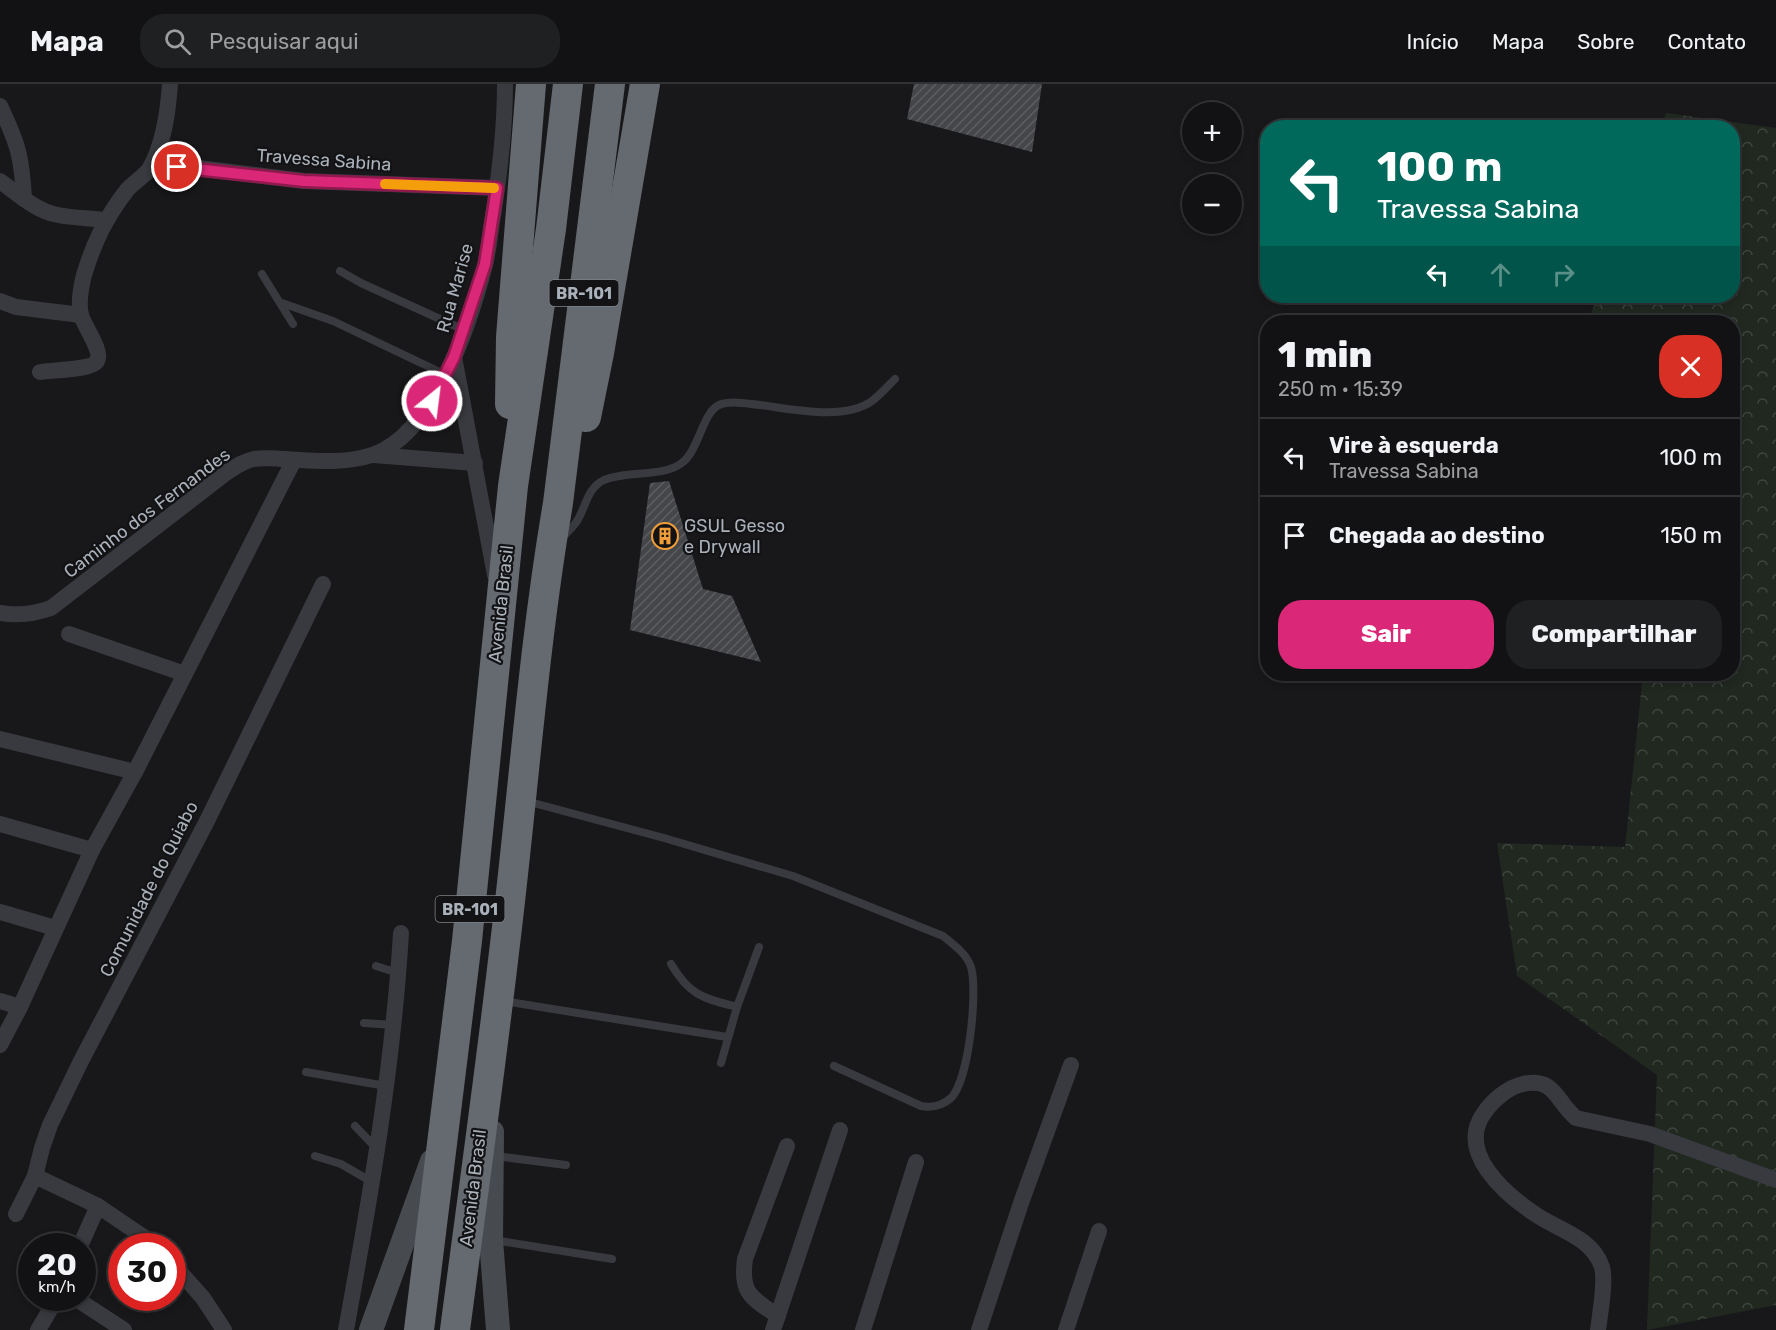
<!DOCTYPE html>
<html lang="pt">
<meta charset="utf-8">
<style>
:root{--surface:#121214;--page:#1f2022;--text:#f1f3f6;--muted:#9c9ea0;--line:#313234;--accent:#db2777}
body{margin:0;font-family:Rubik,sans-serif;background:var(--page);color:var(--text);height:100vh;display:flex;flex-direction:column;font-size:22px;white-space:nowrap}
*{box-sizing:border-box;margin:0}
p{font-size:20px;color:var(--muted)}
.icon{flex:none;width:33px;height:33px;fill:none;stroke:currentColor;stroke-width:2;stroke-linecap:round;stroke-linejoin:round}
.map{position:relative;flex:1;overflow:hidden}
.sheet{position:absolute;left:1260px;top:231px;width:480px;height:366px;display:flex;flex-direction:column;background:var(--surface);border-radius:24px;box-shadow:0 3px 9px #0003,0 0 0 2px var(--line)}
.sheet>*{flex:none}
.top-card{position:absolute;left:1260px;top:36px;width:480px;height:183px;border-radius:24px;box-shadow:0 3px 9px #0003,0 0 0 2px var(--line);background:#00695c;color:#fff;overflow:hidden}
.buttons{position:absolute;left:1182px;top:18px;display:grid;gap:12px}
.buttons a{display:grid;place-items:center;width:60px;height:60px;border-radius:50%;background:var(--surface);box-shadow:0 3px 9px #0003,0 0 0 2px var(--line);font-size:30px}
.speed{position:absolute;left:18px;top:1149px;display:flex;gap:12px;font-size:30px;font-weight:700;text-align:center}
.speed>*{display:grid;place-content:center;width:78px;height:78px;border-radius:50%;background:var(--surface);box-shadow:0 3px 9px #0003,0 0 0 2px var(--line);line-height:1}
.speed small{font-size:15px;font-weight:400}
.speed .limit{border:9px solid #d22;background:#fff;color:#111}
.pin{position:absolute;display:grid;place-items:center;width:51px;height:51px;color:#fff;margin:-26px;border:3px solid #fff;border-radius:50%;box-shadow:0 2px 6px #0007}
.me{position:absolute;width:66px;margin:-33px;rotate:29deg;stroke-linejoin:round;filter:drop-shadow(0 0 4px #0008)}
.turn{display:flex;align-items:center;gap:21px;height:126px;padding:0 18px;font-size:27px}
.turn .icon{width:78px;height:78px;stroke-width:2.5}
.turn b{display:block;font-size:42px;line-height:51px}
.lanes{display:flex;align-items:center;height:57px;padding:0 18px;background:#0003;justify-content:center;gap:30px;direction:ltr}
.lanes .off{opacity:.35}
.round{display:grid;place-items:center;flex:none;width:63px;height:63px;border-radius:24px;background:var(--page)}
.overview{display:flex;align-items:center;justify-content:space-between;height:102px;padding:0 18px}
h1{font-size:36px;font-weight:800;line-height:45px}
.button{display:flex;gap:12px;margin-top:auto;padding:12px 18px}
.button a{flex:1;height:69px;border-radius:24px;background:var(--accent);color:#fff;font-size:24px;font-weight:800;line-height:69px;text-align:center}
.button a+a{background:var(--page);color:var(--text)}
ul{padding:0;list-style:none}
li{display:flex;align-items:center;gap:18px;height:78px;padding:0 18px;border-top:2px solid var(--line)}
li div{flex:1}
li b{display:block;font-size:22px}
li em{font-style:normal}
header{display:flex;align-items:center;gap:36px;box-sizing:border-box;height:84px;padding:0 30px;background:var(--surface);border-bottom:2px solid var(--line)}
header strong{font-size:28px}
nav{display:flex;gap:33px;margin-inline-start:auto;font-size:21px}
.search{width:420px;height:54px;background:var(--page);display:flex;align-items:center;gap:15px;box-sizing:border-box;padding:0 21px;border-radius:24px;color:var(--muted);font-size:22px}
.map>svg:first-child{display:block}
.forest{fill:url(#forest-crowns)}
.building{fill:url(#building-hatch)}
.lines{fill:none;stroke-linecap:round;stroke-linejoin:round}
.lane{stroke:#393a3f;stroke-width:8}
.street{stroke:#393a3f;stroke-width:16}
.secondary{stroke:#474a4f;stroke-width:24}
.highway{stroke:#656970;stroke-width:30}
.route-casing{stroke:#8e194d;stroke-width:15}
.route{stroke:#db2777;stroke-width:10}
.slow{stroke:#f59e0b;stroke-width:10}
.labels{text-anchor:middle;dominant-baseline:central;stroke-width:4.5;stroke-linejoin:round;paint-order:stroke}
.shield{fill:#131315;stroke:#7d8288;stroke-width:1.5}
.shield-label{font-size:16px;font-weight:bold;fill:#aab1ba}
.street-label{font-size:18px;fill:#aab1ba;stroke:#131315}
.poi-label{font-size:18px;fill:#aab1ba;stroke:#131315;text-anchor:start}
</style>
<header>
<strong>Mapa</strong>
<div class="search"><svg class="icon" aria-label="search" viewBox="0 0 24 24"><circle cx="10" cy="10" r="6"/><path d="M15 15l6 6"/></svg>Pesquisar aqui</div>
<nav><a>Início</a><a>Mapa</a><a>Sobre</a><a>Contato</a></nav>
</header>
<div class="map">
<svg width="1776" height="1246" viewBox="0 0 1776 1246">
<defs>
<pattern id="forest-crowns" width="20" height="18" patternUnits="userSpaceOnUse" patternTransform="scale(1.5)"><rect width="20" height="18" fill="#202820"/><path d="M2 6a3 3 0 1 1 6 0M12 15a3 3 0 1 1 6 0" fill="none" stroke="#3e453e"/></pattern>
<pattern id="building-hatch" width="6" height="6" patternUnits="userSpaceOnUse" patternTransform="scale(1.5)"><rect width="6" height="6" fill="#44464a"/><path d="M-1 1l2-2M0 6l6-6M5 7l2-2" fill="none" stroke="#5c5e62"/></pattern>
</defs>
<rect width="100%" height="100%" fill="#18181a"/>
<path class="forest" d="M 1666,29 L 1776,44 L 1776,1221 L 1647,1246 L 1657,991 L 1517,892 L 1497,759 L 1625,763 L 1643,590 L 1732,590 L 1732,238 L 1599,238 L 1589,235 L 1598,212 L 1732,212 L 1732,44 L 1661,43 Z"/>
<g class="building">
<path d="M 914,0 L 1042,0 L 1032,68 L 907,35 Z"/>
<path d="M 669,397 L 703,505 L 732,512 L 761,578 L 630,546 L 650,399 Z"/>
</g>
<g class="lines">
<g class="lane">
<path d="M 340,187 L 361,199 L 464,246"/>
<path d="M 262,190 L 293,240"/>
<path d="M 282,219 L 333,237 L 446,291"/>
<path d="M 562,454 C 567,449 573,443 577,437 C 586,423 587,404 604,396 C 627,386 664,394 683,378 C 699,365 703,328 719,321 C 731,316 748,320 760,321 C 792,325 844,337 872,317 C 880,311 888,302 895,295"/>
<path d="M 526,717 L 664,754 L 793,792 L 943,852 C 954,861 966,869 971,883 C 978,907 969,996 951,1014 C 942,1022 932,1024 921,1022 L 834,982"/>
<path d="M 671,880 C 690,912 703,914 737,923"/>
<path d="M 376,882 L 398,889"/>
<path d="M 503,917 L 727,953"/>
<path d="M 364,939 L 393,941"/>
<path d="M 721,979 L 737,923 L 759,863"/>
<path d="M 306,988 L 386,1002"/>
<path d="M 355,1042 L 377,1065"/>
<path d="M 315,1072 L 341,1080 L 372,1098"/>
<path d="M 495,1072 L 566,1081"/>
<path d="M 494,1156 L 612,1175"/>
</g>
<g class="street">
<path d="M 0,22 C 18,60 22,73 24,115"/>
<path d="M 149,86 L 190,83 L 304,97 L 497,104"/>
<path d="M 0,97 C 18,110 36,127 58,131 C 73,134 90,134 105,136"/>
<path d="M 0,217 L 16,223 L 81,231"/>
<path d="M 454,273 L 495,491"/>
<path d="M 40,288 C 51,286 92,286 97,277 C 103,267 84,242 81,231 C 78,219 81,203 84,191 C 94,158 106,133 127,106 C 134,98 145,92 150,84 C 164,59 168,28 170,0"/>
<path d="M 374,371 L 475,379"/>
<path d="M 0,529 C 18,532 34,530 51,524 L 226,389 C 235,383 243,377 254,375 C 264,373 276,375 286,375 C 315,377 344,380 372,371 C 434,351 470,239 485,181 C 489,165 490,148 493,132 C 500,87 505,45 505,0"/>
<path d="M 69,550 L 185,590"/>
<path d="M 0,655 L 135,688"/>
<path d="M 0,740 L 92,766"/>
<path d="M 0,828 L 55,844"/>
<path d="M 0,917 L 20,923"/>
<path d="M 0,961 L 20,923 L 92,766 L 135,688 L 294,376"/>
<path d="M 35,1092 L 98,1122 L 80,1162"/>
<path d="M 98,1122 L 157,1162"/>
<path d="M 16,1130 L 35,1092 L 42,1064 L 50,1041 L 81,977 L 207,737 L 323,500"/>
<path d="M 172,1179 L 203,1214 L 224,1246"/>
<path d="M 75,1214 L 124,1246"/>
<path d="M 778,1232 C 752,1214 740,1210 745,1175 L 787,1062"/>
<path d="M 38,1246 L 57,1214"/>
<path d="M 346,1246 C 370,1114 393,984 401,849"/>
<path d="M 773,1246 L 840,1046"/>
<path d="M 863,1246 L 916,1078"/>
<path d="M 979,1246 L 1021,1119 L 1071,981"/>
<path d="M 1066,1246 L 1099,1147"/>
<path d="M 1598,1246 C 1600,1230 1606,1197 1602,1183 C 1592,1153 1558,1146 1535,1130 C 1505,1110 1456,1068 1484,1029 C 1492,1017 1508,1003 1523,1000 C 1556,993 1556,1018 1576,1034 L 1650,1050 L 1776,1096"/>
</g>
<g class="secondary">
<path d="M 492,1048 L 491,1156 L 498,1246"/>
<path d="M 371,1246 L 432,1077"/>
</g>
<g class="highway">
<path d="M 510,320 L 511,253 L 531,0"/>
<path d="M 586,333 L 599,269 L 645,0"/>
<path d="M 419,1246 L 467,857 L 513,402 L 551,145 L 568,0"/>
<path d="M 455,1246 C 472,1117 490,989 505,860 C 523,713 533,565 558,419 L 610,0"/>
</g>
</g>
<g class="lines">
<defs>
<path id="route" d="M 177,83 L 304,97 L 497,104 L 485,180 L 454,273 L 432,317"/>
</defs>
<use href="#route" class="route-casing"/>
<use href="#route" class="route"/>
<path class="slow" d="M 385,100 L 494,104"/>
</g>
<defs>
<symbol id="building-ring" viewBox="-11 -11 22 22"><circle r="9.5" fill="#131315" stroke="#f29e38" stroke-width="1.5"/><path d="M-4-6H4V6H1V3H-1V6H-4ZM-2.5-4.3h1.7v1.8h-1.7ZM.8-4.3h1.7v1.8H.8ZM-2.5-1h1.7V.8h-1.7ZM.8-1h1.7V.8H.8Z" fill="#f29e38"/></symbol>
</defs>
<g fill-rule="evenodd">
<use href="#building-ring" x="650" y="437" width="30" height="30"/>
</g>
<g class="labels">
<g class="shield">
<rect x="549.5" y="196" width="69" height="26" rx="4.5"/>
<rect x="435.5" y="812" width="69" height="26" rx="4.5"/>
</g>
<g class="shield-label">
<text x="584" y="209">BR-101</text>
<text x="470" y="825">BR-101</text>
</g>
<g class="street-label">
<text transform="translate(324 76) rotate(4)">Travessa Sabina</text>
<text transform="translate(455 204) rotate(-74)">Rua Marise</text>
<text transform="translate(147 429) rotate(-37)">Caminho dos Fernandes</text>
<text transform="translate(501 520) rotate(-84)">Avenida Brasil</text>
<text transform="translate(149 805) rotate(-63)">Comunidade do Quiabo</text>
<text transform="translate(473 1104) rotate(-83)">Avenida Brasil</text>
</g>
<g class="poi-label">
<text x="684" y="442">GSUL Gesso<tspan x="684" dy="21">e Drywall</tspan></text>
</g>
</g>
</svg>
<div class="buttons">
<a>+</a>
<a>−</a>
</div>
<div class="speed"><div>20<small>km/h</small></div><div class="limit">30</div></div>
<div class="pin" style="left:177px;top:83px;background:#d93025"><svg class="icon" aria-label="arrive" viewBox="0 0 24 24"><path d="M6 21V4h12l-3 4 3 4H6"/></svg></div>
<svg class="me" style="left:432px;top:317px" viewBox="-20 -20 40 40"><circle r="17" fill="#db2777" stroke="#fff" stroke-width="3"/><path d="M0-11L8 9 0 5-8 9z" fill="#fff"/></svg>
<div class="top-card">
<div class="turn"><svg class="icon" aria-label="left" viewBox="0 0 24 24"><path d="M17 20v-9H6M10 6l-5 5 5 5"/></svg><div><b>100 m</b>Travessa Sabina</div></div>
<div class="lanes"><svg class="icon" aria-label="left" viewBox="0 0 24 24"><path d="M17 20v-9H6M10 6l-5 5 5 5"/></svg><svg class="icon off" aria-label="ahead" viewBox="0 0 24 24"><path d="M12 20V5M6 11l6-6 6 6"/></svg><svg class="icon off" aria-label="right" viewBox="0 0 24 24"><path d="M7 20v-9h11M14 6l5 5-5 5"/></svg></div>
</div>
<section class="sheet">
<div class="overview"><div><h1>1 min</h1><p>250 m · 15:39</p></div><a class="round" style="background:#d93025;color:#fff"><svg class="icon" aria-label="close" viewBox="0 0 24 24"><path d="M6 6l12 12M18 6L6 18"/></svg></a></div>
<ul>
<li><svg class="icon" aria-label="left" viewBox="0 0 24 24"><path d="M17 20v-9H6M10 6l-5 5 5 5"/></svg><div><b>Vire à esquerda</b><p>Travessa Sabina</p></div><em>100 m</em></li>
<li><svg class="icon" aria-label="arrive" viewBox="0 0 24 24"><path d="M6 21V4h12l-3 4 3 4H6"/></svg><div><b>Chegada ao destino</b></div><em>150 m</em></li>
</ul>
<div class="button"><a>Sair</a><a>Compartilhar</a></div>
</section>
</div>
